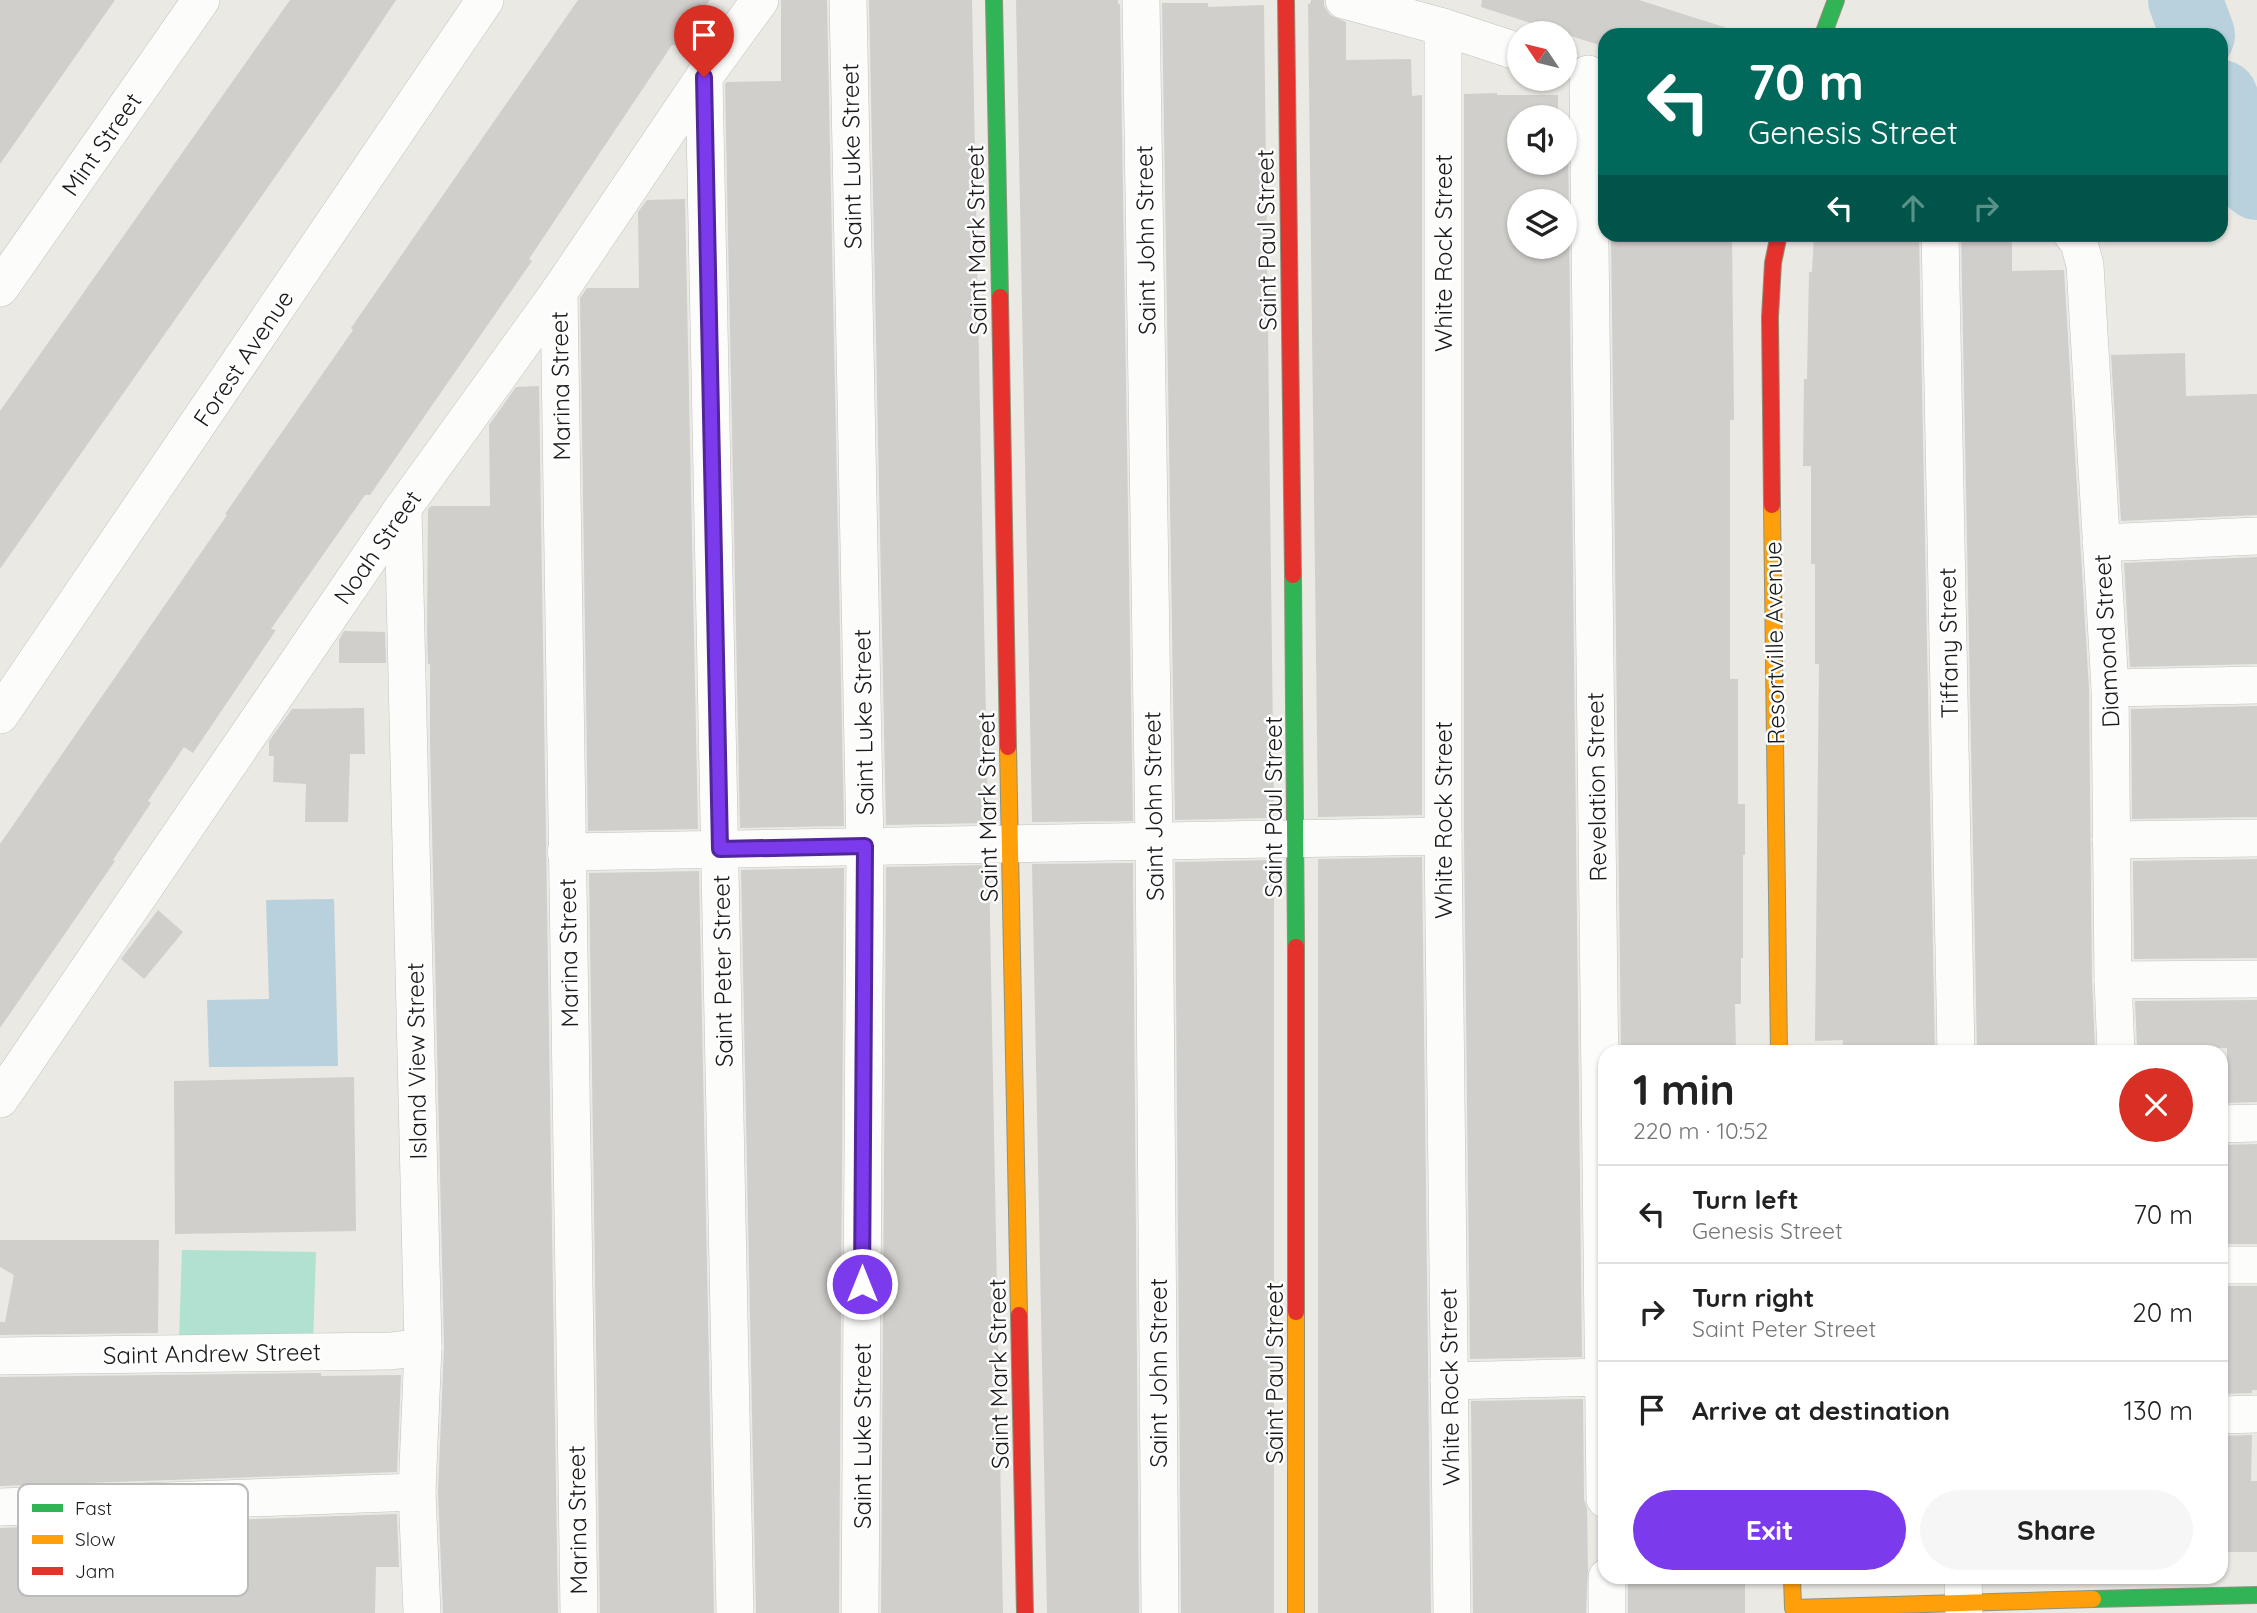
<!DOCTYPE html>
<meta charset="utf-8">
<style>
:root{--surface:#fff;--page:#f6f6f6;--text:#222;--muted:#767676;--line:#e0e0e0;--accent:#7c3aed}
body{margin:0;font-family:Quicksand,sans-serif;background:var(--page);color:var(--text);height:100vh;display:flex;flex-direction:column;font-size:26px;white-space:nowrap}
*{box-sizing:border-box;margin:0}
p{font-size:23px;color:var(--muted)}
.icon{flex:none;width:38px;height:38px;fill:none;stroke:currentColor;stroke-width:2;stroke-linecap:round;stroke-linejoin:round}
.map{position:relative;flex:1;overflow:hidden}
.drawer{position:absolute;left:1598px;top:1045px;width:630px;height:539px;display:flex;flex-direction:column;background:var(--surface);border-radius:21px;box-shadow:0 2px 5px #0004}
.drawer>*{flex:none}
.hud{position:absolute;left:1598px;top:28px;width:630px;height:214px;border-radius:21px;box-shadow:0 2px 5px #0004;background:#00695c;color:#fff;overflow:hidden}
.needle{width:46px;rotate:305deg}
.tools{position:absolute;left:1507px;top:21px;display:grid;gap:14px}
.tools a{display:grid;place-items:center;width:70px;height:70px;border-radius:50%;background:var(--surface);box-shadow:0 2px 5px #0004;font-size:35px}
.pin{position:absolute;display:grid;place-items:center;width:60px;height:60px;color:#fff;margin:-72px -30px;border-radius:50% 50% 50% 0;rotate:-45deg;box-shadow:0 0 7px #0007}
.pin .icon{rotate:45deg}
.me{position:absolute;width:77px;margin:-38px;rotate:0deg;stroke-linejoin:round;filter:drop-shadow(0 0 5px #0008)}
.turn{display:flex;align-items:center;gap:24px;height:147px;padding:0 35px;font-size:32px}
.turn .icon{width:91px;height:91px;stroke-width:2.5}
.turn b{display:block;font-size:49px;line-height:60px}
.lanes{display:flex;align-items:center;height:66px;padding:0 35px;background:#0003;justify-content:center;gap:35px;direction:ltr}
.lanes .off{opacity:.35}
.round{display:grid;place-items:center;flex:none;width:74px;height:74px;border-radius:37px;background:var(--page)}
.headline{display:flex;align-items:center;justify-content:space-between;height:119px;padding:0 35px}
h1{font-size:42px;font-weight:700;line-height:52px}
.action{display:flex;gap:14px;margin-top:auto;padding:14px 35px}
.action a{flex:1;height:80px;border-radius:42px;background:var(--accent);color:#fff;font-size:28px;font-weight:700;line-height:80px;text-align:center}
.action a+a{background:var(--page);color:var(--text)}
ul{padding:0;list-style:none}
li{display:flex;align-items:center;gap:21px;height:98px;padding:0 35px;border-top:2px solid var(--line)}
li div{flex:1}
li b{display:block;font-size:26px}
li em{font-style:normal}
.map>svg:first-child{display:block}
.pitch{fill:#b0e1d1}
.water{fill:#b8d1dd}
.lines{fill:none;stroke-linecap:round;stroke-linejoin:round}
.river{stroke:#b8d1dd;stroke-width:74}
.building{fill:#d1cfcb;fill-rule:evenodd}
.street-casing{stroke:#c2c2c0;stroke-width:38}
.fast-casing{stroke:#8f937d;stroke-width:18}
.slow-casing{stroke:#8f937d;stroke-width:18}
.jam-casing{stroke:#8f937d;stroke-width:18}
.street{stroke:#fcfcfb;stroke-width:37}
.fast{stroke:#30b455;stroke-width:16}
.slow{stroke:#ff9f0a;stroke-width:16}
.jam{stroke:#e5322d;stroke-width:16}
.route-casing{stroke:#51269a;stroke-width:18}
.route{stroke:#7c3aed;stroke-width:12}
.labels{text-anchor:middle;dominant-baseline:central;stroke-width:5;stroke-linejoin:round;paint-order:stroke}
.street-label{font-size:24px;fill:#1b1b1b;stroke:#fff}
.key{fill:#fff;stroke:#bbb;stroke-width:2}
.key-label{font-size:19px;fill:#1b1b1b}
</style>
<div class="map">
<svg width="2257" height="1613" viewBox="0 0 2257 1613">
<rect width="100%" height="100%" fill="#eae9e4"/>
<path class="pitch" d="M 182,1250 L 316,1252 L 313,1344 L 179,1341 Z"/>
<path class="water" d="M 334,899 L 338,1066 L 209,1067 L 207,1000 L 269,999 L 266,900 Z"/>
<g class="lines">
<g class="river">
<path d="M 2185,0 L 2198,35"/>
<path d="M 2221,97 L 2250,177 L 2257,183"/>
</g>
</g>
<g class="building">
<path d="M 0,0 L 115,0 L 0,164 Z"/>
<path d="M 290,0 L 396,0 L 343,80 L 0,569 L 0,411 Z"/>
<path d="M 578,0 L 710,0 L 679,45 L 672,45 L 529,259 L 532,261 L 370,495 L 365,495 L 271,629 L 276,630 L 193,753 L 184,747 L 148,801 L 151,803 L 113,860 L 115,861 L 0,1028 L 0,844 L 227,515 L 225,514 L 353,330 L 351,328 Z"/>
<path d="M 781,0 L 827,0 L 844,826 L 740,828 L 725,84 L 727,82 L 781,81 Z"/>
<path d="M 869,0 L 972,0 L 988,823 L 886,825 Z"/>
<path d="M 1016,0 L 1118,0 L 1118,4 L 1120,4 L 1133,821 L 1032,822 Z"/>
<path d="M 1311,0 L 1324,0 L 1324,6 L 1330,15 L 1346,22 L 1346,60 L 1411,59 L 1412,96 L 1422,95 L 1422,815 L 1318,817 L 1308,4 L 1310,4 Z"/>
<path d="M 1482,0 L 1639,0 L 1727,28 L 1726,35 L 1605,35 L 1605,47 L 1481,7 Z"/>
<path d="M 1162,3 L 1208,3 L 1208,7 L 1264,5 L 1274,818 L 1175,820 Z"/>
<path d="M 1497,93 L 1497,95 L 1558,95 L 1558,117 L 1519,117 L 1519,163 L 1564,163 L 1564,132 L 1568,132 L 1582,1357 L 1470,1359 L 1464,836 L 1464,94 ZM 1519,201 L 1564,201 L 1564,247 L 1519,247 Z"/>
<path d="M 685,199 L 698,829 L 588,831 L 580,298 L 587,288 L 639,288 L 638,212 L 647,200 Z"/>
<path d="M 1611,234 L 1732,234 L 1734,420 L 1730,420 L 1730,679 L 1738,679 L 1738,804 L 1745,804 L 1745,855 L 1743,855 L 1743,958 L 1741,958 L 1741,1004 L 1735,1004 L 1736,1052 L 1621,1052 Z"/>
<path d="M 1814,234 L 1919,234 L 1935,1052 L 1842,1052 L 1843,1040 L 1815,1041 L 1819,664 L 1815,664 L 1815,564 L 1811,564 L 1811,466 L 1803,466 L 1804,379 L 1807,379 L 1809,272 L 1812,272 Z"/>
<path d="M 1961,234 L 2012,234 L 2012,271 L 2064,270 L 2089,689 L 2092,980 L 2095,1046 L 2089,1046 L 2089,1052 L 1977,1052 Z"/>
<path d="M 2185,353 L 2186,396 L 2257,394 L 2257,515 L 2121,521 L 2111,355 Z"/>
<path d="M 539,386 L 558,1613 L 443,1613 L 438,1492 L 444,1347 L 430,744 L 430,664 L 428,664 L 427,633 L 428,509 L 431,506 L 490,506 L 489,425 L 516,387 Z"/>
<path d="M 2257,557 L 2257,664 L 2130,667 L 2124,563 Z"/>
<path d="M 344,631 L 385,632 L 386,663 L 339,663 L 339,640 Z"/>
<path d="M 2257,706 L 2257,817 L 2132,819 L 2131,709 Z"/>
<path d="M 364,708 L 365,754 L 350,754 L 348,822 L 305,822 L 306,784 L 273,782 L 274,756 L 269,756 L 269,741 L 292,709 Z"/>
<path d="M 1422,857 L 1431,1613 L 1318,1613 L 1318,859 Z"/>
<path d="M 2257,859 L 2257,958 L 2134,959 L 2133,861 Z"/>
<path d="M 1274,860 L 1274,1613 L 1181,1613 L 1175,862 Z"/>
<path d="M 1133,863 L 1139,1613 L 1047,1613 L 1032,864 Z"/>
<path d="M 989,865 L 1003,1613 L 881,1613 L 886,867 Z"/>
<path d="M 844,868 L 839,1613 L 756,1613 L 741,870 Z"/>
<path d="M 699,871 L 714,1613 L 600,1613 L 589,873 Z"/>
<path d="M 158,910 L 183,932 L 144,979 L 121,959 Z"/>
<path d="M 2257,1000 L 2257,1102 L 2227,1103 L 2227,1048 L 2137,1047 L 2135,1001 Z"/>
<path d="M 354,1077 L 356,1231 L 175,1234 L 174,1081 Z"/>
<path d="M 2257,1144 L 2257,1244 L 2221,1244 L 2221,1145 Z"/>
<path d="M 0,1240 L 159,1240 L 158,1333 L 0,1335 L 0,1322 L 5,1322 L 14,1275 L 0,1267 Z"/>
<path d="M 2221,1286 L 2257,1286 L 2257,1390 L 2252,1390 L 2252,1393 L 2221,1394 Z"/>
<path d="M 321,1373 L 321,1376 L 401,1375 L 397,1472 L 0,1486 L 0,1377 Z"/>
<path d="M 1583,1399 L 1584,1499 L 1587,1509 L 1588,1570 L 1586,1613 L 1473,1613 L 1471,1401 Z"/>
<path d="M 2252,1435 L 2251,1481 L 2257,1481 L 2257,1552 L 2221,1552 L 2221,1436 Z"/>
<path d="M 397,1514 L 399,1567 L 376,1567 L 375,1613 L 0,1613 L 0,1528 Z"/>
<rect x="1628" y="1577" width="117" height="36"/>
</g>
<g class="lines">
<defs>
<g id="street">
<path d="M 848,0 L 865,846 L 860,1613"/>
<path d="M 1141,0 L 1154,841 L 1160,1613"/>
<path d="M 1344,0 L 1443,27 L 1519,52"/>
<path d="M 1443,27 L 1443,836 L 1452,1613"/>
<path d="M 1588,74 L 1605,1499"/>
<path d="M 704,77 L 735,1613"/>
<path d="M 1940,234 L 1956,1052"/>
<path d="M 2072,234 L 2079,243 L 2085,265 L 2110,688 L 2113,980 L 2116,1052"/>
<path d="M 0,288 L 201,0"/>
<path d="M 559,292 L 579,1613"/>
<path d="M 403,508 L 423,1347 L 417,1492 L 422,1613"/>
<path d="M 2101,543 L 2257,536"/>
<path d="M 2110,688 L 2257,685"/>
<path d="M 0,715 L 485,0"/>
<path d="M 2111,840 L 2257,838"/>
<path d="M 566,852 L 1443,836"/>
<path d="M 2113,980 L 2257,979"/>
<path d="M 0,1099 L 403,508 L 559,292 L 704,77 L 760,0"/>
<path d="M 2221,1124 L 2257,1123"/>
<path d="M 2221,1265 L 2257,1265"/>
<path d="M 0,1356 L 391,1351 L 423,1347"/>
<path d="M 1449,1381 L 1605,1377"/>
<path d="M 2221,1415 L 2257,1414"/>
<path d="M 0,1507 L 417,1492"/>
<path d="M 1607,1577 L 1607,1613"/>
<path d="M 1963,1577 L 1964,1613"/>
</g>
<g id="fast">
<path d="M 994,0 L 1000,297"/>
<path d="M 1823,35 L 1836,0"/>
<path d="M 1293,575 L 1296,947"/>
<path d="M 2093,1599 L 2257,1595"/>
</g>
<g id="slow">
<path d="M 1772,505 L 1779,1052"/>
<path d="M 1008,747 L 1019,1315"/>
<path d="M 1296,1312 L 1296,1613"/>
<path d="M 1792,1577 L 1793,1608 L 2093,1599"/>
</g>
<g id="jam">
<path d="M 1286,0 L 1293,575"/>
<path d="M 1000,297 L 1008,747"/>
<path d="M 1772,505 L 1770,317 L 1773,263 L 1779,234"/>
<path d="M 1296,947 L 1296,1312"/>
<path d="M 1019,1315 L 1025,1613"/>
</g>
</defs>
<use href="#street" class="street-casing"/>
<use href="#fast" class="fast-casing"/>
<use href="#slow" class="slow-casing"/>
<use href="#jam" class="jam-casing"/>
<use href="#street" class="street"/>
<use href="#fast" class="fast"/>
<use href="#slow" class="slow"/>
<use href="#jam" class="jam"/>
</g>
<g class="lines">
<defs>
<path id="route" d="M 704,77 L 720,849 L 865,846 L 862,1284"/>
</defs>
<use href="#route" class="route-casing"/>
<use href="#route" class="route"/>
</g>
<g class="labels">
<g class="street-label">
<text transform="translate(101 144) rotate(-55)">Mint Street</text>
<text transform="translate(851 156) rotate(-91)">Saint Luke Street</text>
<text transform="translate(976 240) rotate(-91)">Saint Mark Street</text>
<text transform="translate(1145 240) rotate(-91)">Saint John Street</text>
<text transform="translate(1266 240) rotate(-91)">Saint Paul Street</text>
<text transform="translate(1443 253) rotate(-90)">White Rock Street</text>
<text transform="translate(243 358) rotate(-56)">Forest Avenue</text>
<text transform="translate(560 386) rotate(-91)">Marina Street</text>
<text transform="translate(377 547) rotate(-55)">Noah Street</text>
<text transform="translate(2106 641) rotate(-93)">Diamond Street</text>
<text transform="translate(1774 643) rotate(-91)">Resortville Avenue</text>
<text transform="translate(1948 643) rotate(-91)">Tiffany Street</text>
<text transform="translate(863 722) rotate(-91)">Saint Luke Street</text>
<text transform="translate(1596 787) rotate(-91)">Revelation Street</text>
<text transform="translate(1153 806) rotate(-91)">Saint John Street</text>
<text transform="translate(987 807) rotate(-91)">Saint Mark Street</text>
<text transform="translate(1273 807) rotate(-90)">Saint Paul Street</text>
<text transform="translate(1443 820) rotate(-90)">White Rock Street</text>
<text transform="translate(568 953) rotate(-91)">Marina Street</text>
<text transform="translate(722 971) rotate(-91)">Saint Peter Street</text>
<text transform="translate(416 1061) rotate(-91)">Island View Street</text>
<text transform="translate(212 1353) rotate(-1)">Saint Andrew Street</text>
<text transform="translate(1158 1373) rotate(-90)">Saint John Street</text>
<text transform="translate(1274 1373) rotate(-90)">Saint Paul Street</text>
<text transform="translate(998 1374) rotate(-91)">Saint Mark Street</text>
<text transform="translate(1449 1387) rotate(-91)">White Rock Street</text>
<text transform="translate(862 1436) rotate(-90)">Saint Luke Street</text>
<text transform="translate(577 1520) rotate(-91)">Marina Street</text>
</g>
</g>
<rect x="18" y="1484" width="230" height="112" rx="10" class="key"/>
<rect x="32" y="1504" width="31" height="8" fill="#30b455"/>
<rect x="32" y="1535" width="31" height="9" fill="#ff9f0a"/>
<rect x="32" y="1567" width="31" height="8" fill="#e5322d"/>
<g class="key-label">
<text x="75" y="1515">Fast</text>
<text x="75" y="1546">Slow</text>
<text x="75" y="1578">Jam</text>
</g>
</svg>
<div class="tools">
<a><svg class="needle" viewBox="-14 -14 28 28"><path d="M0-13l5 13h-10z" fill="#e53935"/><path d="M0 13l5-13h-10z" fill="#767676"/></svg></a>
<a><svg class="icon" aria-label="sound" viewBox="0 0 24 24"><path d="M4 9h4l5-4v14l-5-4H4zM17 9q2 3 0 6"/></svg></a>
<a><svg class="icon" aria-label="layers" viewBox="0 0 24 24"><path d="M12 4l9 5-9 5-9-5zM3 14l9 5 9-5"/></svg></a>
</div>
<div class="pin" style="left:704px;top:77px;background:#d93025"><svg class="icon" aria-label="arrive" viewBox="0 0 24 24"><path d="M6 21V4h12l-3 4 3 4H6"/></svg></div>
<svg class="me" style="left:862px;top:1284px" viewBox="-20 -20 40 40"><circle r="17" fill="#7c3aed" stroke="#fff" stroke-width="3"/><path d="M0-11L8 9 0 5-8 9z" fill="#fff"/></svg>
<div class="hud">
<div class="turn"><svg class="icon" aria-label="left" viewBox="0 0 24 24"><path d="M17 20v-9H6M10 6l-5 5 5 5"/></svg><div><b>70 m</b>Genesis Street</div></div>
<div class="lanes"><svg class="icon" aria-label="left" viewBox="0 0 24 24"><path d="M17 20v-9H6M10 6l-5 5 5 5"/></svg><svg class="icon off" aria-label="ahead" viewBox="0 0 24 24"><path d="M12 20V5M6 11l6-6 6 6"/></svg><svg class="icon off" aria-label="right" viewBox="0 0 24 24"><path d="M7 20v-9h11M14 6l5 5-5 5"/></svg></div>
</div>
<section class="drawer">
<div class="headline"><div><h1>1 min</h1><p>220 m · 10:52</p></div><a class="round" style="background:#d93025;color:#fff"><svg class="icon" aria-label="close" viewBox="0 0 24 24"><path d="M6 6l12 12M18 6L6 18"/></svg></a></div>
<ul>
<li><svg class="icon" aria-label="left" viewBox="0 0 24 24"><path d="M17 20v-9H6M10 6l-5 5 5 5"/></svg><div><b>Turn left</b><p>Genesis Street</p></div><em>70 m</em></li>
<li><svg class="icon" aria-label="right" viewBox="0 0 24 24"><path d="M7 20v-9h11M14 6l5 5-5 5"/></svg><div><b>Turn right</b><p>Saint Peter Street</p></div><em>20 m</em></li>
<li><svg class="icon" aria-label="arrive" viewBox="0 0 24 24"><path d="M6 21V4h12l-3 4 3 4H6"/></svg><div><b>Arrive at destination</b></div><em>130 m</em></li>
</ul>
<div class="action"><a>Exit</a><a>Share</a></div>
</section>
</div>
